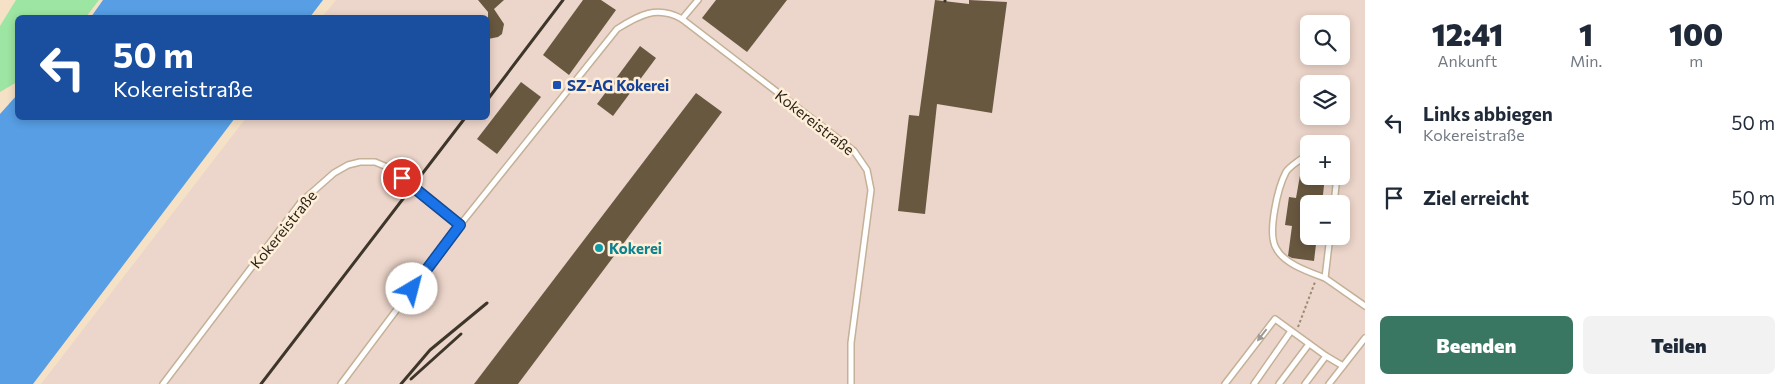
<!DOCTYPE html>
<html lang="de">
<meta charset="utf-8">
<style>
:root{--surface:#fff;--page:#f2f2f3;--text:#1f2937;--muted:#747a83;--accent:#3a7763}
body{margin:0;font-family:Commissioner,sans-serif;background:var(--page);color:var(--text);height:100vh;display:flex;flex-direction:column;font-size:19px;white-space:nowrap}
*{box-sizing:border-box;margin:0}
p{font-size:16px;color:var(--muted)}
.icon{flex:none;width:28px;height:28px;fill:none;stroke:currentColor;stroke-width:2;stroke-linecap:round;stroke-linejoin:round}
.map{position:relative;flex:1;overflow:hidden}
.drawer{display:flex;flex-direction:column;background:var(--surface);width:425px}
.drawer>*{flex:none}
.hud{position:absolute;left:15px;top:15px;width:475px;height:105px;border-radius:8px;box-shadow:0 2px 8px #0003;background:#1a4fa0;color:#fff;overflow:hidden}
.buttons{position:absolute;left:1300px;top:15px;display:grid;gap:10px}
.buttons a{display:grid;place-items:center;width:50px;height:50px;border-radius:8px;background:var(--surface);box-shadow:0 2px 8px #0003;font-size:25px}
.pin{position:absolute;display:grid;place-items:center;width:42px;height:42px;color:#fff;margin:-21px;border:2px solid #fff;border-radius:50%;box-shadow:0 1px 5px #0007}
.me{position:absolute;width:55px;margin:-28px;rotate:37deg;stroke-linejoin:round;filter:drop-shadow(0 0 4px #0008)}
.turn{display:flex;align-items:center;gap:18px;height:105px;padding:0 15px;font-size:22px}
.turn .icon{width:65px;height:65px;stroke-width:2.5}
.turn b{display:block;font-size:35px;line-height:42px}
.eta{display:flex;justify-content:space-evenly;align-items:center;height:85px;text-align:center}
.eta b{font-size:30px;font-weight:800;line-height:35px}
.button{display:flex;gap:10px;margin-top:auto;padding:10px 15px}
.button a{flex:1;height:58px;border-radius:8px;background:var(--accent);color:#fff;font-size:20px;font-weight:800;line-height:58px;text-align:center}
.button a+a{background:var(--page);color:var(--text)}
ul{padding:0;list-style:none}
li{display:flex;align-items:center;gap:15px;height:75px;padding:0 15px}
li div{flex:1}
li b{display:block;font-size:19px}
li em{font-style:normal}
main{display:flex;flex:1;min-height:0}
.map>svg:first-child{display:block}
.industrial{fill:#ecd5ca;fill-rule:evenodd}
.green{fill:#9de5a2}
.water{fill:#579ee4}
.building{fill:#695840}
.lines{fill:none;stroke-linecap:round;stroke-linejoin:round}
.lane-casing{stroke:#c4b197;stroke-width:8}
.path{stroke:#988a76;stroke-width:2;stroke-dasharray:2.5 2.5;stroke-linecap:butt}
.lane{stroke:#fff;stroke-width:5}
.rail{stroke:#3e362a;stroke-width:3}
.oneway{fill:#9d9a96}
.route-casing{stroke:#114b97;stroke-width:12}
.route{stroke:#1a73e8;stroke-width:9}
.transit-dot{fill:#1a4fb4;stroke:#ffefd9;stroke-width:2}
.culture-dot{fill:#0f9aa8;stroke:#ffefd9;stroke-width:2}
.labels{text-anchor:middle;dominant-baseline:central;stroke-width:5;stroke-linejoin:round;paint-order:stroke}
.transit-label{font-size:15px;font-weight:bold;fill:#164399;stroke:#ffefd9;text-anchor:start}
.street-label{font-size:15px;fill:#261f15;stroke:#ffefd9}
.culture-label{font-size:15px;font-weight:bold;fill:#0d838f;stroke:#ffefd9;text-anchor:start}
</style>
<main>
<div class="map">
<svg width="1365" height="384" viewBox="0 0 1365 384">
<rect width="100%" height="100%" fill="#f5e1c6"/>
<path class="industrial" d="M 336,0 L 1365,0 L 1365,384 L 41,384 L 246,118 L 488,118 L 488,18 L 322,17 ZM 1309,24 L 1341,24 L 1341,56 L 1309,56 ZM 1309,84 L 1341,84 L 1341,116 L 1309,116 ZM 1309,144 L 1341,144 L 1341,176 L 1309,176 ZM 1309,204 L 1341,204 L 1341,236 L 1309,236 Z"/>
<path class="green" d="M 16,0 L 99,0 L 86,17 L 18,18 L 17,82 L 0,92 L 0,26 Z"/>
<g class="water">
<path d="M 103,0 L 323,0 L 310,17 L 91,17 Z"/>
<path d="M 17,95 L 18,118 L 235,118 L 33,384 L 0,384 L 0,114 Z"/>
</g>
<g class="building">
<path d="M 478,0 L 504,0 L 494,9 L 504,24 L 502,34 L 498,37 L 488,39 L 488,12 Z"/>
<path d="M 583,0 L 601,0 L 616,10 L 569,75 L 543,55 Z"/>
<path d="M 716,0 L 787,0 L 747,52 L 702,18 Z"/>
<path d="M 935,0 L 969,4 L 969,0 L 1007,2 L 992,113 L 937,104 L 925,214 L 898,211 L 909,115 L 919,116 Z"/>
<path d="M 640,46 L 656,58 L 613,116 L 597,104 Z"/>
<path d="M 521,82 L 541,97 L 497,154 L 477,139 Z"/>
<path d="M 696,93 L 722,112 L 518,384 L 474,384 Z"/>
<path d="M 1302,164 L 1309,164 L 1309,176 L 1325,176 L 1322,204 L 1309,204 L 1309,236 L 1317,236 L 1314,261 L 1292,258 L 1288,256 L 1292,226 L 1285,225 L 1289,197 L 1296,198 Z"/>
</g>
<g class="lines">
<defs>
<g id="lane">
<path d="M 682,19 L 698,0"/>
<path d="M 1309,160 L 1301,159 C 1296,163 1289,167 1286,172 C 1278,187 1267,233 1276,248 C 1284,264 1309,272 1325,278"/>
<path d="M 1334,204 L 1337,176"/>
<path d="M 1330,236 L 1325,278 L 1365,306"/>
<path d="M 163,384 L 301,202 L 334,173 L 348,165 L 360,162 L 375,162 L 392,169 L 460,225"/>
<path d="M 341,384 L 460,225 L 617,29 C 639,15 657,5 682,19 L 854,151 L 867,170 L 871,190 L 851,343 L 851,384"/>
<path d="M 1225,384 L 1275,319 L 1326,356"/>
<path d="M 1254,384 L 1291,331"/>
<path d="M 1279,384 L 1309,344"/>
<path d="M 1305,384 L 1326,356 L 1343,366"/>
<path d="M 1329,384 L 1365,338"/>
</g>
</defs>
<use href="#lane" class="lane-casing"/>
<path class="path" d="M 1298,327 L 1315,282"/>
<use href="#lane" class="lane"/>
<g class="rail">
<path d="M 945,1 L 945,0"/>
<path d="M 488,99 L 563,0"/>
<path d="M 411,379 L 461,334"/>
<path d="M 261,384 L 465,118"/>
<path d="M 401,384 L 430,350 L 487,303"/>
</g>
</g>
<defs><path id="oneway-solid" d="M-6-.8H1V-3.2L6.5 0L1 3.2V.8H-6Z" transform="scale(1.25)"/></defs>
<use class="oneway" href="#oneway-solid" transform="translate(1262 335) rotate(128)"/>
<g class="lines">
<defs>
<path id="route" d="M 402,178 L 460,225 L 412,289"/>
</defs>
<use href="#route" class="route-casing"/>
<use href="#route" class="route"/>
</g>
<rect class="transit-dot" x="552" y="80" width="10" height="10" rx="2.5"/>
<circle class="culture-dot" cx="599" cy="248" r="5"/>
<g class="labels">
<g class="transit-label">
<text x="567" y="85">SZ-AG Kokerei</text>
</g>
<g class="street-label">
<text transform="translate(815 122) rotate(38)">Kokereistraße</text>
<text transform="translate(283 229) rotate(-51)">Kokereistraße</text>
</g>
<g class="culture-label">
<text x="609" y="248">Kokerei</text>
</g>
</g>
</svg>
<div class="buttons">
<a><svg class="icon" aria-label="search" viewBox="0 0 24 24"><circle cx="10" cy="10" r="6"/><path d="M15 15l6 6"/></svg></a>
<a><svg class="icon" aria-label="layers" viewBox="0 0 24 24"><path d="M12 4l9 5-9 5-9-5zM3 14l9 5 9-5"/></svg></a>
<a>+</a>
<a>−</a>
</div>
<div class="pin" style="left:402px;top:178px;background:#d93025"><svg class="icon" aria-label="arrive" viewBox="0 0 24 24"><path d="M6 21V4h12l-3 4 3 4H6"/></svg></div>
<svg class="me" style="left:412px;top:289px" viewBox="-20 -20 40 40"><circle r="19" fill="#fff"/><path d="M0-13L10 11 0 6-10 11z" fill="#1a73e8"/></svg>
<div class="hud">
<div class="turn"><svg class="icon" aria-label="left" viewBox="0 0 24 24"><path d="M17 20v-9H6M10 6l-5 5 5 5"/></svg><div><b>50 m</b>Kokereistraße</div></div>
</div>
</div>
<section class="drawer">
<div class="eta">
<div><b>12:41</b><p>Ankunft</p></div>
<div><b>1</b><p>Min.</p></div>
<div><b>100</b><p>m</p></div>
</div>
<ul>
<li><svg class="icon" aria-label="left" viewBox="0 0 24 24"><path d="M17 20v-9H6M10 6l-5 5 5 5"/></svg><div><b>Links abbiegen</b><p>Kokereistraße</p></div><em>50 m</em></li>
<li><svg class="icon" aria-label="arrive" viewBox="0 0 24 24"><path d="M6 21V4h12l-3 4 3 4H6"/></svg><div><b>Ziel erreicht</b></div><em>50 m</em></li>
</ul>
<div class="button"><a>Beenden</a><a>Teilen</a></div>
</section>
</main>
